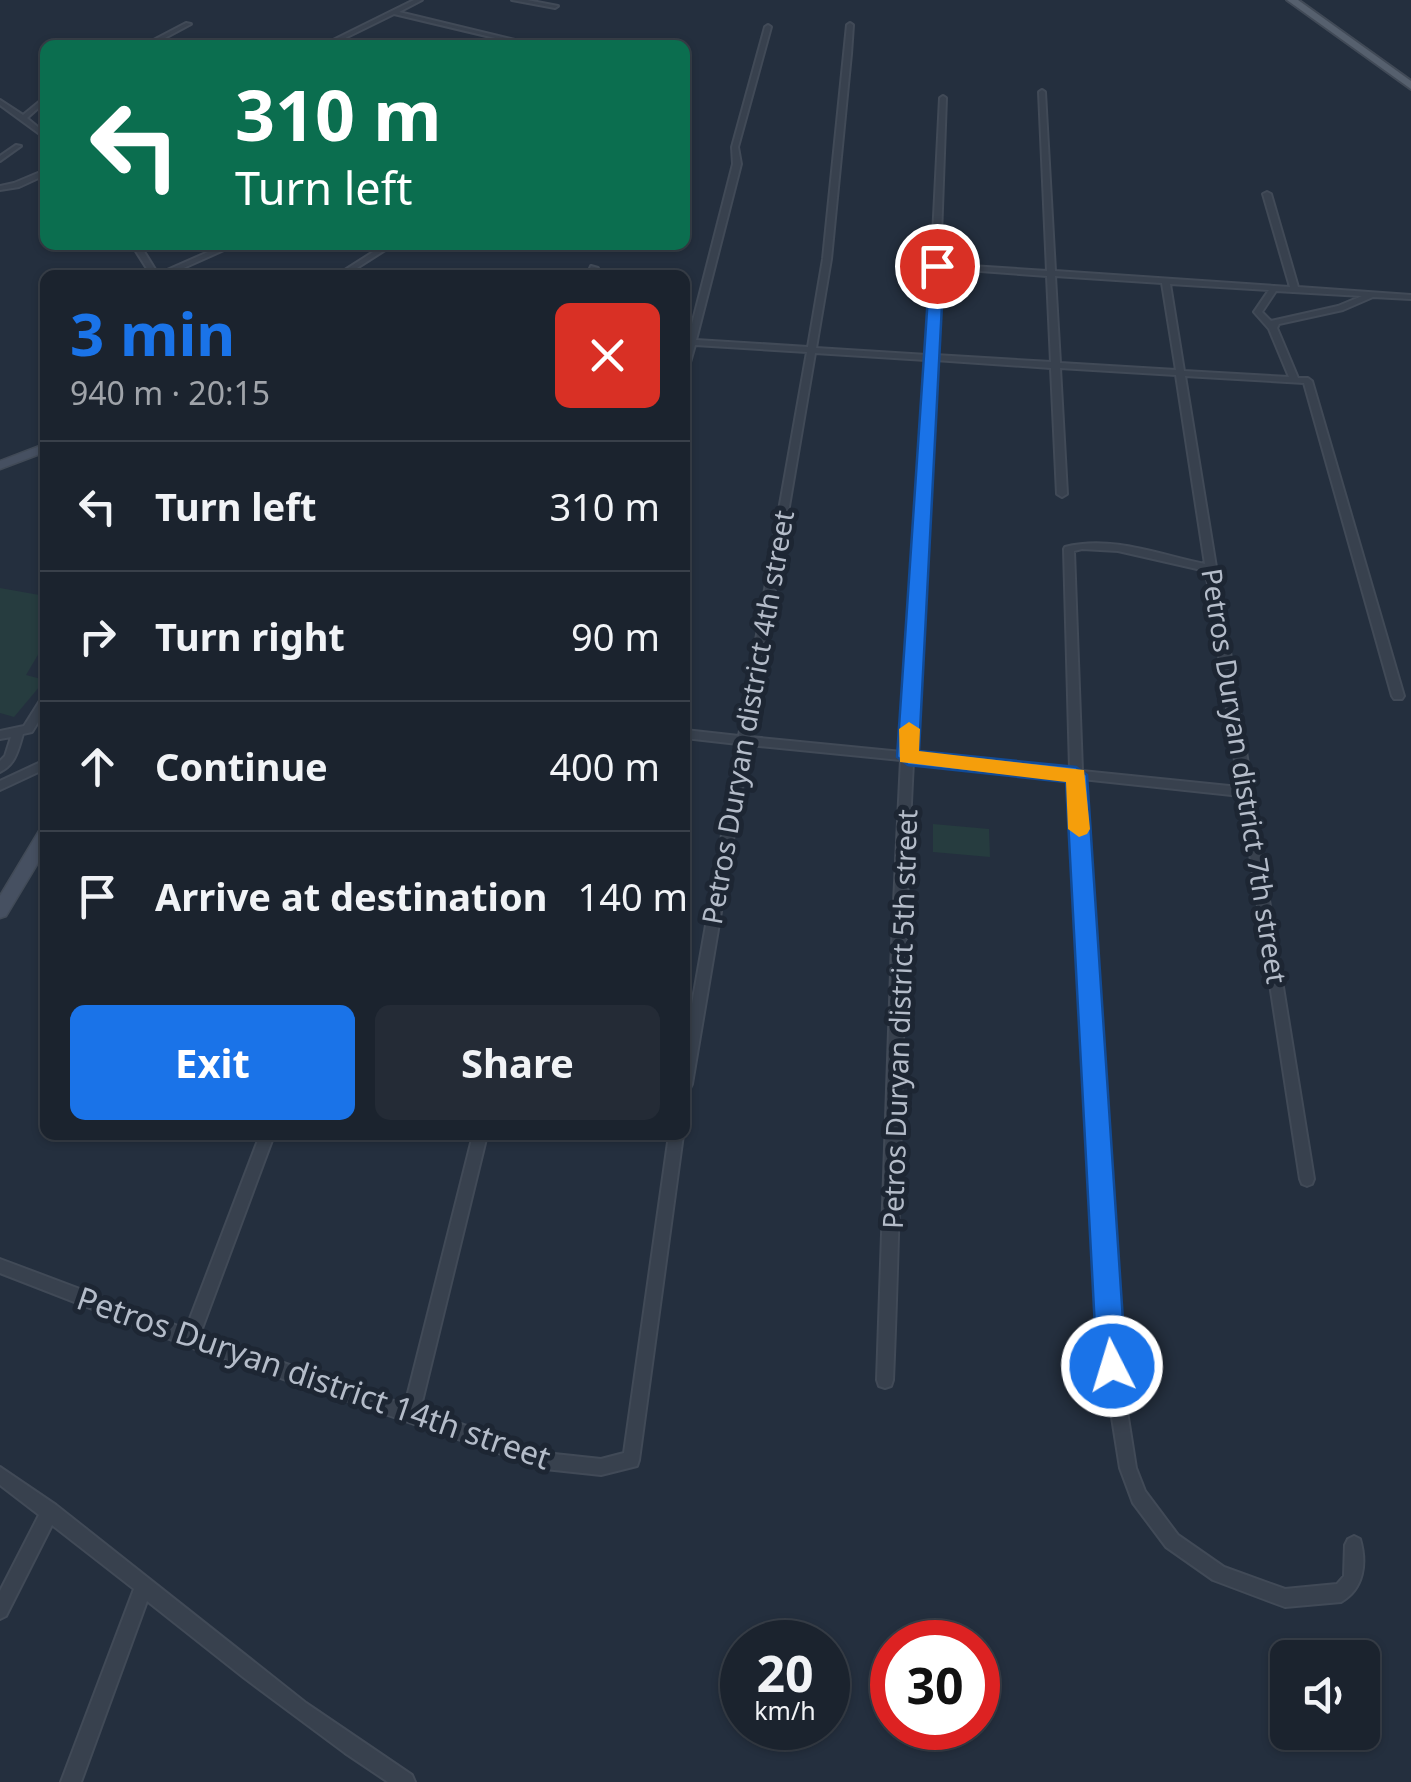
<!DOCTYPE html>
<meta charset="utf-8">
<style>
:root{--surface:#1b232e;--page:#242b36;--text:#f1f3f6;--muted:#a0a4aa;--line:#39404a;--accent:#1a73e8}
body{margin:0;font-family:"Noto Sans",sans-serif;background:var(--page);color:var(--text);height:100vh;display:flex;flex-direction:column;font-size:38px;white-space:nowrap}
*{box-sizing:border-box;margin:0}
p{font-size:32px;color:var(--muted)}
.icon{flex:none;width:55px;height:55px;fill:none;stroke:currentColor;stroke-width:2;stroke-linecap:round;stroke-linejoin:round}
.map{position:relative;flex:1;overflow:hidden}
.side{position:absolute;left:40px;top:270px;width:650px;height:870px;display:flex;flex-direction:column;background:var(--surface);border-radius:15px;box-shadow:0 2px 8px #0004,0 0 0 2px var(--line)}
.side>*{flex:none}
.banner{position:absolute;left:40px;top:40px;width:650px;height:210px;border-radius:15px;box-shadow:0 2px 8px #0004,0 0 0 2px var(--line);background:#0b6e4f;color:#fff;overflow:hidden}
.fabs{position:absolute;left:1270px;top:1640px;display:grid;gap:20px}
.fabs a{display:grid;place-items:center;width:110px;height:110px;border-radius:15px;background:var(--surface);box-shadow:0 2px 8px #0004,0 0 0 2px var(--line);font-size:50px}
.speed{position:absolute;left:720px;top:1620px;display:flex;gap:20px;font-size:50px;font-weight:700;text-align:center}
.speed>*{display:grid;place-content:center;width:130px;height:130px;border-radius:50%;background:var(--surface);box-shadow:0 2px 8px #0004,0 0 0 2px var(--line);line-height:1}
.speed small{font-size:25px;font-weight:400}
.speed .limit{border:15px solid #d22;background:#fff;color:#111}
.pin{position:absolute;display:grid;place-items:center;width:85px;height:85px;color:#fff;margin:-42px;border:5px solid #fff;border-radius:50%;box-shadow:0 2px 10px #0007}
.me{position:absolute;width:110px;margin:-55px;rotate:355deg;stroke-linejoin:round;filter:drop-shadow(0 0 8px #0008)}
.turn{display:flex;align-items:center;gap:35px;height:210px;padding:0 30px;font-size:45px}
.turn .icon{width:130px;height:130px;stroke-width:2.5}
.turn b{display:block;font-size:70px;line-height:85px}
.round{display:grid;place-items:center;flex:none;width:105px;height:105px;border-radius:15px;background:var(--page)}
.headline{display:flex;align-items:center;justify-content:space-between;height:170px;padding:0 30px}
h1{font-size:60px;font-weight:700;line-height:75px;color:var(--accent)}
.cta{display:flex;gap:20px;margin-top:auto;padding:20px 30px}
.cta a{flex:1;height:115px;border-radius:15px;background:var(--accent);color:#fff;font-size:40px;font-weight:700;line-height:115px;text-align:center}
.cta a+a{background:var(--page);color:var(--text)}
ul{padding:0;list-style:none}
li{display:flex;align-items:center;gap:30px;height:130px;padding:0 30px;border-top:2px solid var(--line)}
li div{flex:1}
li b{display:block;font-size:38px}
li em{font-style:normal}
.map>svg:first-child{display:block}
.green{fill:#263c3f}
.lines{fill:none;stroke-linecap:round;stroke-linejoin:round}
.street-casing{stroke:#414a57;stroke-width:4}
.secondary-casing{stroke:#414a57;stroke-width:3}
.primary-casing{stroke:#414a57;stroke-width:4}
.street{fill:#38414e;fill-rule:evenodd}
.secondary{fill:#465061;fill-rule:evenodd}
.primary{fill:#56606e;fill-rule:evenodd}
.route{fill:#1a73e8;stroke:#114b97;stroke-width:2.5}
.slow{fill:#f59e0b}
.labels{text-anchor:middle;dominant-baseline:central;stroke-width:10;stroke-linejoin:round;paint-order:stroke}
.street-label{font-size:28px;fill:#b4bcc9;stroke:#1d2633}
.near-street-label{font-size:32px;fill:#b4bcc9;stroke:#1d2633}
</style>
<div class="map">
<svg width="1411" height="1782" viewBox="0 0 1411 1782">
<rect width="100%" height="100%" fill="#242f3e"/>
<g class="green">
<path d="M 0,588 L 45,596 L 45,643 L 26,675 L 45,680 L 14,717 L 0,713 Z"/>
<path d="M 933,824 L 989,829 L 990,857 L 933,852 Z"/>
</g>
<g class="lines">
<defs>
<g id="street">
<path d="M 414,0 L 422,0 L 399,12 L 519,41 L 516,43 L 394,14 L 331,45 L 323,45 Z"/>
<path d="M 512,0 L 527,0 L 558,6 L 555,8 Z"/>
<path d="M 186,23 L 191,24 L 152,45 L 144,45 Z"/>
<path d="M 850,23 L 853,25 L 851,54 L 831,259 L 816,348 L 927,355 L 940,98 L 943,96 L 946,98 L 940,264 L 1047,271 L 1039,92 L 1042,90 L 1045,92 L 1055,271 L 1290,287 L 1263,194 L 1267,192 L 1271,194 L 1298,287 L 1411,295 L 1411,299 L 1373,297 L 1343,310 L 1279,324 L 1277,328 L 1298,378 L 1308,378 L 1312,381 L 1404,696 L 1402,699 L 1394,699 L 1392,696 L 1304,383 L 1185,376 L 1216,567 L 1218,569 L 1217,571 L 1252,789 L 1254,792 L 1252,795 L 1314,1179 L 1312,1184 L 1307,1186 L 1302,1184 L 1300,1179 L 1241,796 L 1082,779 L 1111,1255 L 1120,1367 L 1136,1468 L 1145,1491 L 1178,1535 L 1224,1567 L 1285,1589 L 1337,1584 L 1344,1576 L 1345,1545 L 1348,1539 L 1354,1536 L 1360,1539 C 1367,1563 1364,1589 1341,1602 L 1285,1607 L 1213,1580 L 1166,1547 L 1133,1503 L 1120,1468 L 1104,1367 L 1095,1255 L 1070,778 L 913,762 C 902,968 902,1174 893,1380 L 891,1386 L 885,1388 L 879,1386 L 877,1380 L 892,944 L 901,760 L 749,745 L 692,1084 L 690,1088 L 685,1090 L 685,1044 L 738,744 L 685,738 L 685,730 L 739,736 L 807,352 L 695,345 L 689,366 L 685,369 L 685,339 L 688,340 L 733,164 L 732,147 L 765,27 L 768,25 L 771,27 L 738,147 L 741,164 L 696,340 L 808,347 L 823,259 L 847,25 ZM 939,268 L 1047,276 L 1051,362 L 935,355 ZM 1055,276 L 1162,283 L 1176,370 L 1060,363 ZM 1170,284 L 1269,290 L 1254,312 L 1269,329 L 1289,377 L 1184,371 ZM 1276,291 L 1362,296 L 1338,306 L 1271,321 L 1262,312 ZM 815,353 L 926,360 L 902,752 L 750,737 ZM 935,360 L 1051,368 L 1057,494 L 1062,497 L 1067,494 L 1060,368 L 1176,375 L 1205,564 C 1160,555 1112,535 1065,547 L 1064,549 L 1070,769 L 913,753 ZM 1082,549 L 1118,551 L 1206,571 L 1239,787 L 1082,771 L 1074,551 Z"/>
<path d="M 45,97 L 45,102 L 27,118 L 45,133 L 45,138 L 0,105 L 0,100 L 23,115 Z"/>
<path d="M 16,145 L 21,146 L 0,161 L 0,156 Z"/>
<path d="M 45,170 L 45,175 L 19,187 L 0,190 L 0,186 L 14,183 Z"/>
<path d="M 132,245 L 140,245 L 158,274 L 224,245 L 235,245 L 168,275 L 151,275 Z"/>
<path d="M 384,245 L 393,245 L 346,275 L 337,275 Z"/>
<path d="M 591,266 L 598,268 L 595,275 L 587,275 Z"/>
<path d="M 45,698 L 45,711 L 32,732 L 23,734 C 18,750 16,764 0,772 L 0,761 L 5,756 L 11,737 L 0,739 L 0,731 L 24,726 L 41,699 Z"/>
<path d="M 45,760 L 45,769 L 0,790 L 0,781 Z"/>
<path d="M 260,1135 L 274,1135 L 200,1334 L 405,1405 L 473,1135 L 487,1135 L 420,1410 L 545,1453 L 601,1459 L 624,1453 L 669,1135 L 683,1135 L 639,1460 L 637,1466 L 601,1475 L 545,1469 L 190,1347 L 0,1273 L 0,1259 L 186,1329 Z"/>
<path d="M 0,1467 L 56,1505 L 306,1703 L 412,1775 L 415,1782 L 388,1782 L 345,1753 L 243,1677 L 147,1601 L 81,1782 L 61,1782 L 134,1589 L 52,1525 L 6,1616 L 0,1619 L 0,1591 L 39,1515 L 0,1485 Z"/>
</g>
<g id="secondary">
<path d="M 45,444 L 45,452 L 0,469 L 0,461 Z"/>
<path d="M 45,830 L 45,851 L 6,916 L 0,918 L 0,896 L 39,831 Z"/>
</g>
<path id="primary" d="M 1287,0 L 1298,0 L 1411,81 L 1411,89 Z"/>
</defs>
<use href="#street" class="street-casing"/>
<use href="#secondary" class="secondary-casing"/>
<use href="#primary" class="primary-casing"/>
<use href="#street" class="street"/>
<use href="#secondary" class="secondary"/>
<use href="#primary" class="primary"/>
</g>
<path class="route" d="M 937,261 L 944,266 L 919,751 L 1076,767 L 1087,775 L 1126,1366 L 1122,1377 L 1112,1381 L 1101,1377 L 1097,1366 L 1066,782 L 908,765 L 897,757 L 930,266 Z"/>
<path class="slow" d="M 909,722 L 920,729 L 919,751 L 1084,770 L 1090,829 L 1087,834 L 1079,837 L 1068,829 L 1066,782 L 900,762 L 899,729 Z"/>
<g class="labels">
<g class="street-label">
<text transform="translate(747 717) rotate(-80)">Petros Duryan district 4th street</text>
<text transform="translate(1245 776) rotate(81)">Petros Duryan district 7th street</text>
<text transform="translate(899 1019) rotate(-88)">Petros Duryan district 5th street</text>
</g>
<g class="near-street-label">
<text transform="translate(314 1377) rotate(19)">Petros Duryan district 14th street</text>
</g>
</g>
</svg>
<div class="fabs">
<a><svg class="icon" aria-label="sound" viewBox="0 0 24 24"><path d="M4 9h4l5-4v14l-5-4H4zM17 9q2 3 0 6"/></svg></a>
</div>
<div class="speed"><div>20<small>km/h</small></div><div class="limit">30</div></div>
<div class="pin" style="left:937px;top:266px;background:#d93025"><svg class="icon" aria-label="arrive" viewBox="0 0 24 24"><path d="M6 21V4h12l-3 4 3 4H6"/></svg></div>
<svg class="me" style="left:1112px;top:1366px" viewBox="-20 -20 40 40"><circle r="17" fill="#1a73e8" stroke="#fff" stroke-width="3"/><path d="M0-11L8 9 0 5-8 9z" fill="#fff"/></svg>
<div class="banner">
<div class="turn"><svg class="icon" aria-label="left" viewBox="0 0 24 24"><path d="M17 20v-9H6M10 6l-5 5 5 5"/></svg><div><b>310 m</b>Turn left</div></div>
</div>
<section class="side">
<div class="headline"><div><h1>3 min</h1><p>940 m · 20:15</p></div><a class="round" style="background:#d93025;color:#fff"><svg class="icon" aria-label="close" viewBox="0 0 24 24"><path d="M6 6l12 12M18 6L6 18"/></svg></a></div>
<ul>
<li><svg class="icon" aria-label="left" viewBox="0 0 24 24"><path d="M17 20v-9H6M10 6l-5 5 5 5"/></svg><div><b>Turn left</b></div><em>310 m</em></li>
<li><svg class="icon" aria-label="right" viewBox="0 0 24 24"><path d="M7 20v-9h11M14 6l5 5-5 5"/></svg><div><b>Turn right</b></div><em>90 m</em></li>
<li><svg class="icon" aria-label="ahead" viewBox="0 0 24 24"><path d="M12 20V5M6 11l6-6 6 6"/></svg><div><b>Continue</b></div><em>400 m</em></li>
<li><svg class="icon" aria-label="arrive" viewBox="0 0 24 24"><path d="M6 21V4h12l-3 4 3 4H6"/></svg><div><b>Arrive at destination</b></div><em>140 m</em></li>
</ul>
<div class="cta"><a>Exit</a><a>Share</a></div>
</section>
</div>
